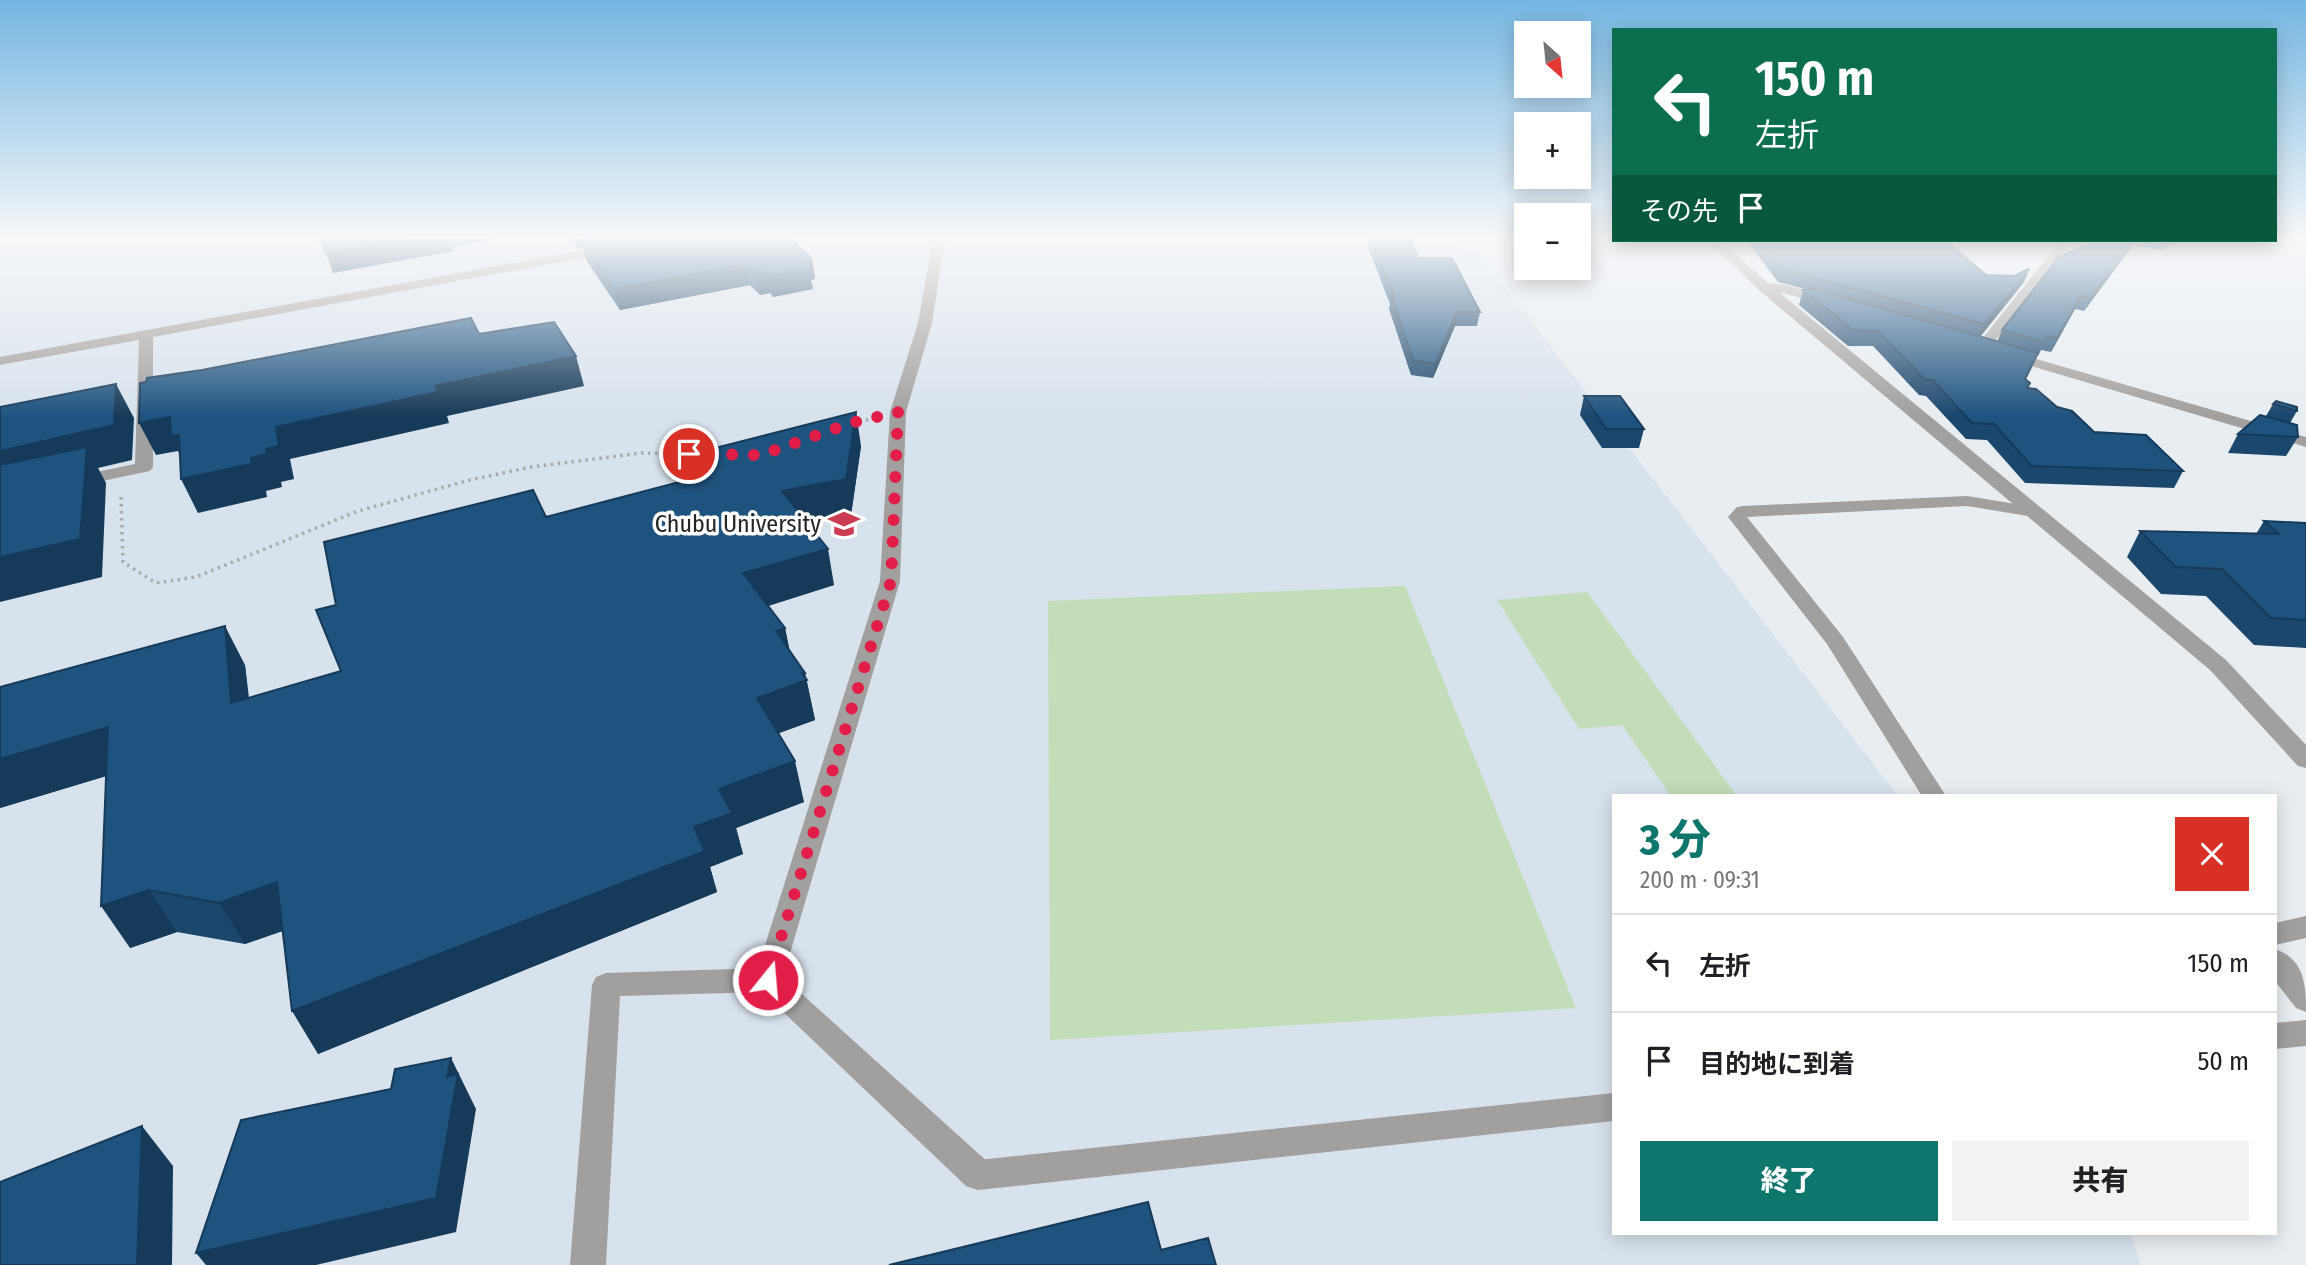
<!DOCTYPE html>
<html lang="ja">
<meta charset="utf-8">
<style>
:root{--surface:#fff;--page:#f2f2f2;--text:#202124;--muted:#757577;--line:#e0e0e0;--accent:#0f766e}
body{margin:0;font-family:"Fira Sans Condensed","Noto Sans JP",sans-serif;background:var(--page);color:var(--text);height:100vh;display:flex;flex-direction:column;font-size:26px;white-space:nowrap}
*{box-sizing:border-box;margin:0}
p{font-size:23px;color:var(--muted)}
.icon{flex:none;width:38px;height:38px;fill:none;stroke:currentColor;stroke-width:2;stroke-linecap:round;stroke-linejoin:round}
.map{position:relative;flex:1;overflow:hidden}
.drawer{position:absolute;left:1612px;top:794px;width:665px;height:441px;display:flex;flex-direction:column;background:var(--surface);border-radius:0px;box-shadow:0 4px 18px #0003}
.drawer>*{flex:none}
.guide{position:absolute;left:1612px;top:28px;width:665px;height:214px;border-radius:0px;box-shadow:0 4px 18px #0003;background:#0b6e4f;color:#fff;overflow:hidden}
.needle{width:46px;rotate:153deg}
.buttons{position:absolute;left:1514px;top:21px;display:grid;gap:14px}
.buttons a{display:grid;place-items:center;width:77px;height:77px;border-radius:0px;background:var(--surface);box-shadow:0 4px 18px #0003;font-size:35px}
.pin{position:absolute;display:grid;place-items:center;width:60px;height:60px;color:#fff;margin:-30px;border:4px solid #fff;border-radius:50%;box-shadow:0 2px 7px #0007}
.me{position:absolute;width:77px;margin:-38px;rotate:17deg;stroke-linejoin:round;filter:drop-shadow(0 0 5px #0008)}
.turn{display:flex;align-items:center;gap:24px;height:147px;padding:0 28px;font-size:32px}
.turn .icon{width:91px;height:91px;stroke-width:2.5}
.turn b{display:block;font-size:49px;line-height:60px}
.then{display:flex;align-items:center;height:66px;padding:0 28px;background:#0003;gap:14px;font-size:26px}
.round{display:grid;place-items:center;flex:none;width:74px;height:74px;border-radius:0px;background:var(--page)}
.head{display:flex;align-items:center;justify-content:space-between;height:119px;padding:0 28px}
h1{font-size:42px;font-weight:800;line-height:52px;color:var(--accent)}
.button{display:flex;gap:14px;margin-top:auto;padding:14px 28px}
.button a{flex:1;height:80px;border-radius:0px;background:var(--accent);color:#fff;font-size:28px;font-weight:800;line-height:80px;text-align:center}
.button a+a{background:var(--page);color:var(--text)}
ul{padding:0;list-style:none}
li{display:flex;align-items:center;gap:21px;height:98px;padding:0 28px;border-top:2px solid var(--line)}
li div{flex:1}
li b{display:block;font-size:26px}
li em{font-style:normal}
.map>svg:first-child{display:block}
.built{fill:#d8e2ec}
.green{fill:#c3ddb8}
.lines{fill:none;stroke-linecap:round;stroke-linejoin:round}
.path{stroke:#a7abae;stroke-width:3.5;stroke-dasharray:2.5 4.5;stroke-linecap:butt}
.lane{fill:#a29f9f;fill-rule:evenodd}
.street{fill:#a29f9f;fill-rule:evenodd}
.wall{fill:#1b476d}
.shaded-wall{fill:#163a59}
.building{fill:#1f537f;stroke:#163a59;stroke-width:2}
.route{stroke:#e11d48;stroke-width:12;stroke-dasharray:0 21.6}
.labels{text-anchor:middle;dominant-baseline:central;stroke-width:7;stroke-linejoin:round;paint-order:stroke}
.poi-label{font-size:24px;fill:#232527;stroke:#fff;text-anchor:end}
</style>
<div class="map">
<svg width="2306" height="1265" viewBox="0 0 2306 1265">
<rect width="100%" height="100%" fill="#e8edf1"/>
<path class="built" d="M 0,239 L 1429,239 L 1477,251 L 1898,796 L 1614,796 L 1614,1234 L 2130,1234 L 2141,1265 L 0,1265 Z"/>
<g class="green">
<path d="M 1405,586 L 1576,1008 L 1050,1040 L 1048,601 Z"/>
<path d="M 1587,592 L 1737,796 L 1671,796 L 1622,725 L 1579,729 L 1497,600 Z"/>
</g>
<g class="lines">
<g class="path">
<path d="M 852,423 L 871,419"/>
<path d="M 121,497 L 123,562 L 156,583 L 196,577 L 358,511 L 470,480 L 531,467 L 641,453 L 695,454"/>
</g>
<g class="lane">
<path d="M 611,245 L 615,246 L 615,252 L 153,337 L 153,467 L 150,471 L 74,487 L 68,486 L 65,482 L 68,478 L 135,464 L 139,340 L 0,365 L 0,357 Z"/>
<path d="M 1967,496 L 2034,507 L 2043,512 L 2034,517 L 1967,506 L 1747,517 L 1843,637 L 1946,796 L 1922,796 L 1827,644 L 1728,517 L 1737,507 L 1743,506 Z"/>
<path d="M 2306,916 L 2306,938 L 2275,945 L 2275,923 Z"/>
<path d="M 2275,949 C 2305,959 2306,986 2306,1012 L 2296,1008 L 2275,981 Z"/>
<path d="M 768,968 L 778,972 L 782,980 L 778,988 L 768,992 L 620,996 L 606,1265 L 570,1265 L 592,985 L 596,977 L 606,973 Z"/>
<path d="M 2306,1020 L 2306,1046 L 2275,1049 L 2275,1023 Z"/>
<path d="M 1614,1093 L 1614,1121 L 978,1190 L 966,1186 L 961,1175 L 966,1164 L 978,1160 Z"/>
</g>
<g class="street">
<path d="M 933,239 L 945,239 L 932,323 L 906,412 L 900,581 L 783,977 L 990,1164 L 995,1175 L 990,1186 L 978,1190 L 966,1186 L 758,988 L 754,980 L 880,581 L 890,412 L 918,323 Z"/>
<path d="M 1707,240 L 1720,240 L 1768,283 L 1786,285 L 1835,299 L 1835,305 L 1830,306 L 1779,292 L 2226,660 L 2306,745 L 2306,768 L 2298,766 L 2210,670 L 1759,290 Z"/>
<path d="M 2061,240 L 2073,240 L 1988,350 L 1978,350 L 1976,347 L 1978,344 Z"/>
<path d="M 2009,351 L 2306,437 L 2306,447 L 2004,358 L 2002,355 L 2004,352 Z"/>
</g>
</g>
<g class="wall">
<path d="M 572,239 L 791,239 L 812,259 L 815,279 L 811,280 L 813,289 L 773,297 L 770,293 L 760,295 L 750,285 L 620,310 L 586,260 L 583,248 L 578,249 Z"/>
<path d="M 1369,239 L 1410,239 L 1418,258 L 1480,312 L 1477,326 L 1455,326 L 1433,378 L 1411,375 L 1389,309 L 1390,304 L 1368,247 Z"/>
<path d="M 1746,240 L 1945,240 L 1986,275 L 2014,276 L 2029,269 L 2024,282 L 1980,337 L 1997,342 L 2002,330 L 2099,240 L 2182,240 L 2161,250 L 2133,245 L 2084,311 L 2075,309 L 2051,352 L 2041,350 L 2038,356 L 2037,356 L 2026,379 L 2030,383 L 2028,388 L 2094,432 L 2183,471 L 2174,488 L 2025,483 L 1987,440 L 1966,439 L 1926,396 L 1919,395 L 1873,346 L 1848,346 L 1799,305 L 1803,290 L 1805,289 L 1778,282 Z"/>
<path d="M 1584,396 L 1644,429 L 1639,448 L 1602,448 L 1580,415 Z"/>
<path d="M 2273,404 L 2297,411 L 2290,423 L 2298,437 L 2286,456 L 2228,453 L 2238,434 L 2266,416 Z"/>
<path d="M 861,446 L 851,515 L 807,523 L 834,585 L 768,606 L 785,628 L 789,649 L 805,673 L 815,720 L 778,733 L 804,802 L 736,828 L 743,854 L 710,867 L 717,892 L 318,1054 L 283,931 L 245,944 L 177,932 L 130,948 L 106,776 L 0,808 L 245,665 L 249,698 L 341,671 L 336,605 L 546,517 L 678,483 L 672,459 Z"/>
<path d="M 2264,521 L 2306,523 L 2306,648 L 2254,645 L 2206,596 L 2161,594 L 2127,557 L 2140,531 L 2256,534 Z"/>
</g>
<g class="shaded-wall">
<path d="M 406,239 L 495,239 L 452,247 L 454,251 L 333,273 L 326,253 Z"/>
<path d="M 576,239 L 624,239 L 581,241 L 583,248 L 578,249 Z"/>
<path d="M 2133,240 L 2135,240 L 2133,245 L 2084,311 L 2090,298 Z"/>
<path d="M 2166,240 L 2182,240 L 2161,250 Z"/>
<path d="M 812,259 L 815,279 L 811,280 L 813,289 L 773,297 L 769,276 L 801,261 Z"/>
<path d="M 746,264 L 750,285 L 620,310 L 614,289 Z"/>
<path d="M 2029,269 L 2024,282 L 1979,338 L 1984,324 Z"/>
<path d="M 766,272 L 770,293 L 760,295 L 756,274 Z"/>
<path d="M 2081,296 L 2075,309 L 2051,352 L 2057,338 Z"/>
<path d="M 1457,312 L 1455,326 L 1433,378 L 1435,364 Z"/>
<path d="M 576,356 L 584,386 L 447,416 L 449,423 L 290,459 L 294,479 L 281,482 L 282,487 L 266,491 L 267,497 L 198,513 L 181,479 L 251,458 L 266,449 L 276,427 L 435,386 Z"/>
<path d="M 116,384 L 134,418 L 132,460 L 98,468 L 106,483 L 102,577 L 0,602 L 0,451 Z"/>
<path d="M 856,412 L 861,446 L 851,515 L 789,526 L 782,491 Z"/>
<path d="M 170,417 L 179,435 L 187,469 L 178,451 L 156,455 L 139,423 Z"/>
<path d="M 828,549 L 834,585 L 752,611 L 743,573 Z"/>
<path d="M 225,626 L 245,665 L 253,743 L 231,703 Z"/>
<path d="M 785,628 L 793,667 L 776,631 Z"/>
<path d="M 802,673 L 805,673 L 815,720 L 766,738 L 757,698 Z"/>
<path d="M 108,727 L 133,768 L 0,808 L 0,759 Z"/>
<path d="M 795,761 L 804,802 L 736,828 L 743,854 L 710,867 L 717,892 L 318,1054 L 292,1011 L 694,827 L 719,789 Z"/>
<path d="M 277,882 L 301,924 L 245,944 L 219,903 Z"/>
<path d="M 149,890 L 177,932 L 130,948 L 101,906 Z"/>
<path d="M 451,1058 L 476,1109 L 456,1232 L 316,1265 L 206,1265 L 196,1253 L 447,1077 Z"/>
<path d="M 142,1126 L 173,1166 L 172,1265 L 137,1265 Z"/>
</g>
<g class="building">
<path d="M 320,239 L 406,239 L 326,253 Z"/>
<path d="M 590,239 L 791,239 L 812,259 L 801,261 L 809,268 L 769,276 L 766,272 L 756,274 L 746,264 L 614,289 L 581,241 Z"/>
<path d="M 1371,239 L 1410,239 L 1418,258 L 1452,258 L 1480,312 L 1457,312 L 1435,364 L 1413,360 L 1391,296 L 1394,296 Z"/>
<path d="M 1759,240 L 1945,240 L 1986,275 L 2014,276 L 2029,269 L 1984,324 L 1782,269 Z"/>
<path d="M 2099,240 L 2133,240 L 2090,298 L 2081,296 L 2057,338 L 2047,336 L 2044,342 L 2002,330 L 2059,257 Z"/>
<path d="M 1806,287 L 2038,353 L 2025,379 L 2030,383 L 2027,388 L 2036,389 L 2057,407 L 2072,411 L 2094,432 L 2146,435 L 2183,471 L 2032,466 L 1994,424 L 1972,423 L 1933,380 L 1925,380 L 1878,331 L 1853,330 L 1803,290 L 1810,290 Z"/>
<path d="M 471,318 L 479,334 L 554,322 L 576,356 L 435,386 L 438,392 L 276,427 L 279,446 L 266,449 L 267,454 L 251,458 L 251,464 L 181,479 L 179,435 L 171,436 L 170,417 L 139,423 L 140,383 L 146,382 L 147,378 L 202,370 Z"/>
<path d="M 116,384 L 114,425 L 0,451 L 0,407 Z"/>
<path d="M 1584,396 L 1620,396 L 1644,429 L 1606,429 Z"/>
<path d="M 2276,401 L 2297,407 L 2297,411 L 2273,404 Z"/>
<path d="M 856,412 L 846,479 L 782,491 L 828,549 L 743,573 L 785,628 L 776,631 L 805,673 L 802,673 L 807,680 L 757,698 L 795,761 L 719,789 L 732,813 L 694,827 L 705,851 L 292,1011 L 277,882 L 219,903 L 149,890 L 101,906 L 108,727 L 0,759 L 0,687 L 225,626 L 231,703 L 341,671 L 316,610 L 336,605 L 324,542 L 533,490 L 546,517 L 687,480 L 672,459 Z"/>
<path d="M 2260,415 L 2297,425 L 2298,437 L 2238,434 Z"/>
<path d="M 87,447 L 80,539 L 0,557 L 0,465 Z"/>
<path d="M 2264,521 L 2306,523 L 2306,620 L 2271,618 L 2222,569 L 2176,567 L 2140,531 L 2279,534 Z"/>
<path d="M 451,1058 L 447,1077 L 458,1074 L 436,1198 L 196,1253 L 241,1120 L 391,1089 L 395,1069 Z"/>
<path d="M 142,1126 L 137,1265 L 0,1265 L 0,1182 Z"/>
<path d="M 1148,1202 L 1161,1250 L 1208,1238 L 1216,1265 L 889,1265 Z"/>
</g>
<linearGradient id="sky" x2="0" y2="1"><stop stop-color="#75b6e2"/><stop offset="0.57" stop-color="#f5f7f9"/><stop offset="1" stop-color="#f5f7f9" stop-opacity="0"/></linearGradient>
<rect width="2306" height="416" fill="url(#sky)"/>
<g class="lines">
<path class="route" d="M 689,454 L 761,455 L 851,423 L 898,412 L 891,581 L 768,980"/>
</g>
<defs>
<symbol id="university-bare" viewBox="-9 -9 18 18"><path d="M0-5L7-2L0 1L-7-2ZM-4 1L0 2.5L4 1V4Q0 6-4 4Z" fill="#cb3b51" stroke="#fff" stroke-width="2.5" paint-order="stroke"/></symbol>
</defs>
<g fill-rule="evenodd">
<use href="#university-bare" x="822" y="502" width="44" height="44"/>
</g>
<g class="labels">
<g class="poi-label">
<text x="821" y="524">Chubu University</text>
</g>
</g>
</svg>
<div class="buttons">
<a><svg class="needle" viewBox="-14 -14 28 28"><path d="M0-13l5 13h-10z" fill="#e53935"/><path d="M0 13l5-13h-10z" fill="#757577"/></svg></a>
<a>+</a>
<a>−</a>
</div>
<div class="pin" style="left:689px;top:454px;background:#d93025"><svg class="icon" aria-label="arrive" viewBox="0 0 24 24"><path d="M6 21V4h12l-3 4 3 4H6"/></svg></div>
<svg class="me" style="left:768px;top:980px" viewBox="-20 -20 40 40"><circle r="17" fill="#e11d48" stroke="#fff" stroke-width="3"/><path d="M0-11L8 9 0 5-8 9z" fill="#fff"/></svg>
<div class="guide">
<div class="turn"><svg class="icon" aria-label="left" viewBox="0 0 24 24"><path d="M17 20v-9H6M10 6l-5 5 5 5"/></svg><div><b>150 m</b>左折</div></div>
<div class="then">その先<svg class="icon" aria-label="arrive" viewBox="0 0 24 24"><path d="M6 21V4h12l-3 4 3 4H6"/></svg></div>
</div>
<section class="drawer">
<div class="head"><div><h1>3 分</h1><p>200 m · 09:31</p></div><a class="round" style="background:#d93025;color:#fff"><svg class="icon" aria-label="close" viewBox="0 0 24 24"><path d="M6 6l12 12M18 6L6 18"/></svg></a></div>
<ul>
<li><svg class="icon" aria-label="left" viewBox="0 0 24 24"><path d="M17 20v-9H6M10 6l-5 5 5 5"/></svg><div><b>左折</b></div><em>150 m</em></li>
<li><svg class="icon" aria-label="arrive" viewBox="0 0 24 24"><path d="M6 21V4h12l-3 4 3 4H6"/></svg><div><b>目的地に到着</b></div><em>50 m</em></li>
</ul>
<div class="button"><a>終了</a><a>共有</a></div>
</section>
</div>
